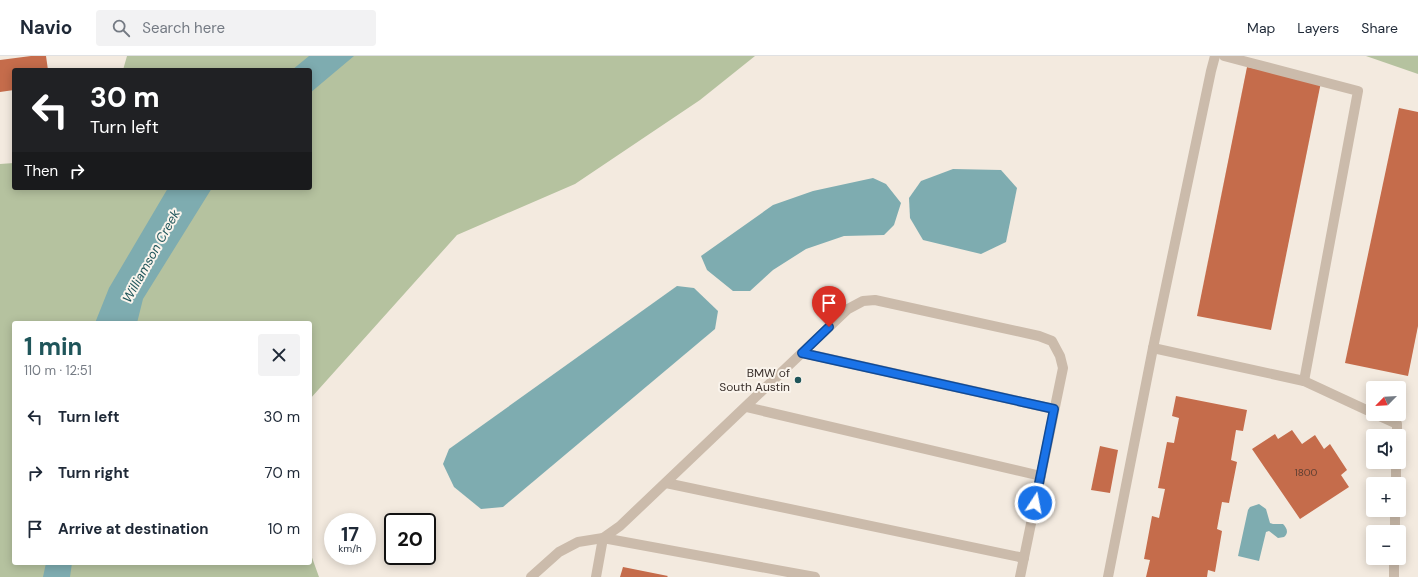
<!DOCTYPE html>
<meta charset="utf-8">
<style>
:root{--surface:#fff;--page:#f2f2f3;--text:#1f2937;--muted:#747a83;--line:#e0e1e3;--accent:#1f555a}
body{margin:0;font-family:"DM Sans",sans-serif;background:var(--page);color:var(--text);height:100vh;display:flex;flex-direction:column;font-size:15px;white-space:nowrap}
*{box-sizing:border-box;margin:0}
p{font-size:13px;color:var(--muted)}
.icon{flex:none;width:22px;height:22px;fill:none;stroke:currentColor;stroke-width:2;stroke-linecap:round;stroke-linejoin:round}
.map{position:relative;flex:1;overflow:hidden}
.details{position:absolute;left:12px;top:265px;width:300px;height:244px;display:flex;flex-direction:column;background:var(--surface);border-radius:4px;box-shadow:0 2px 10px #0003}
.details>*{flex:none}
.top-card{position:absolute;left:12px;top:12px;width:300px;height:122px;border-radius:4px;box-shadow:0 2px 10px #0003;background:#202124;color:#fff;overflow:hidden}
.needle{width:26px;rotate:246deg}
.fabs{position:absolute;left:1366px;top:325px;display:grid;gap:8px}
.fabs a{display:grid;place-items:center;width:40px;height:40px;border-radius:4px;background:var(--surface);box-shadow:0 2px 10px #0003;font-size:20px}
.speed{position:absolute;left:324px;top:457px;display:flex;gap:8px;font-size:20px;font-weight:700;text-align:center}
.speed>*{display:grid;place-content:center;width:52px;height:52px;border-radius:50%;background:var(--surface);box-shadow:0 2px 10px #0003;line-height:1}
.speed small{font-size:10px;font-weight:400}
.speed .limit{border:2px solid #111;border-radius:6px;background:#fff;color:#111}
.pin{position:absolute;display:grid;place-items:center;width:34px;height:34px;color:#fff;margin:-41px -17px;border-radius:50% 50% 50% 0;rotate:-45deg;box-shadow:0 0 4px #0007}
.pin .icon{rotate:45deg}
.me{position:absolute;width:44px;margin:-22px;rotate:11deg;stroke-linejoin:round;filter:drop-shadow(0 0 3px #0008)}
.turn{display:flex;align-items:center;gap:14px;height:84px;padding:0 12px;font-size:18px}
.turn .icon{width:52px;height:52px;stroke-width:2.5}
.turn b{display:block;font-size:28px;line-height:34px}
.then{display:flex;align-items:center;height:38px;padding:0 12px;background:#0003;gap:8px;font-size:15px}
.round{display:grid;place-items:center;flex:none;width:42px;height:42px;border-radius:4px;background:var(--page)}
.head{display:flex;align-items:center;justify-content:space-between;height:68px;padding:0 12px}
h1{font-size:24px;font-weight:700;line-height:30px;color:var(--accent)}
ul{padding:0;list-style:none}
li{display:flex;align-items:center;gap:12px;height:56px;padding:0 12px}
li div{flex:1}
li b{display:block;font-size:15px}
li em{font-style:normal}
header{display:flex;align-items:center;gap:24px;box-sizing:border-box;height:56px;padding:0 20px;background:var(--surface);border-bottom:1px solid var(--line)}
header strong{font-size:19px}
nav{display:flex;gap:22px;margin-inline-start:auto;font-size:14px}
.search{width:280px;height:36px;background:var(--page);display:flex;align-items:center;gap:10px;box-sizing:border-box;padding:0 14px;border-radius:4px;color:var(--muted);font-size:15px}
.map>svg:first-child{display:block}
.green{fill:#b5c29f}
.water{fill:#7eacb0}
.building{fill:#c56c4b}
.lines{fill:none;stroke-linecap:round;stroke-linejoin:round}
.minor{stroke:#cbbbab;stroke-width:10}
.route-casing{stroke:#114b97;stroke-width:10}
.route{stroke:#1a73e8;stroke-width:7}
.poi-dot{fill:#1f555a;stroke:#faf4ec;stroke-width:1.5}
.labels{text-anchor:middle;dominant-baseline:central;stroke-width:4;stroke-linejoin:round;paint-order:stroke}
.number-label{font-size:10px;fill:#5c3e32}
.poi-label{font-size:12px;fill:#392f2a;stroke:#faf4ec;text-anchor:end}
.water-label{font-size:13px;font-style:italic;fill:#1f555a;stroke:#faf4ec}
</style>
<header>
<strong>Navio</strong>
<div class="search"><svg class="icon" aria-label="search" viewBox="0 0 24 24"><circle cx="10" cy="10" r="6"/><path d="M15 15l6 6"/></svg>Search here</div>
<nav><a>Map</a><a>Layers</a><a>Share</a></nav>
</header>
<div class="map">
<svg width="1418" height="521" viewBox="0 0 1418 521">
<rect width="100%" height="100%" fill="#f3eadf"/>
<g class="green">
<path d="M 127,0 L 755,0 L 700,44 L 575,128 L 457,179 L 310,343 L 310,267 L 14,267 L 14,507 L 310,507 L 310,496 L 319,521 L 0,521 L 0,108 L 14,107 L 14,132 L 310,132 L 310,14 L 123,14 Z"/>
<path d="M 1366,0 L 1418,0 L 1418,18 Z"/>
</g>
<g class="water">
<path d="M 309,0 L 354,0 L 310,37 L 310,14 L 292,14 Z"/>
<path d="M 953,113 L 1001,114 L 1017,132 L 1006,186 L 981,198 L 923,184 L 910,162 L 909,142 L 921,125 Z"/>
<path d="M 873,122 L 886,128 L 901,147 L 894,169 L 884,179 L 844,180 L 806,193 L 773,214 L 750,235 L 733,235 L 707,214 L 701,200 L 773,149 L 813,135 Z"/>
<path d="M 168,132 L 212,132 L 143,243 L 137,267 L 95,267 L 109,232 Z"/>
<path d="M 677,230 L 694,232 L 718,255 L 715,273 L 503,451 L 481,453 L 454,431 L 443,408 L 449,393 Z"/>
<path d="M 1259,448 L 1266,453 L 1270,467 L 1273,468 L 1283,468 C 1287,472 1289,477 1284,481 L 1278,482 L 1269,475 L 1266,476 L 1259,505 L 1238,500 L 1248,454 L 1250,451 Z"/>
<path d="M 46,507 L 72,507 L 70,521 L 43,521 Z"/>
</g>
<g class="building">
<path d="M 31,0 L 46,0 L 48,14 L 14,14 L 14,34 L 0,36 L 0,4 Z"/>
<path d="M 1247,11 L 1321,26 L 1271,274 L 1197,260 Z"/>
<path d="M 1399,52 L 1418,56 L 1418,270 L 1408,320 L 1345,307 Z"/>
<path d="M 1176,340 L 1247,354 L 1243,375 L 1236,374 L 1231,404 L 1237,406 L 1229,447 L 1222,446 L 1217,473 L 1222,475 L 1215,516 L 1208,514 L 1207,521 L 1146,521 L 1150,504 L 1144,503 L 1152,460 L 1159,462 L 1165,433 L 1158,432 L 1167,386 L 1174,387 L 1179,362 L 1172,360 Z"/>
<path d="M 1292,374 L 1302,388 L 1315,379 L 1324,393 L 1330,388 L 1347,414 L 1341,419 L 1349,431 L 1300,463 L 1252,393 L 1275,378 L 1278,383 Z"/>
<path d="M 1100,390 L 1118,394 L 1110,437 L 1091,434 Z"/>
<path d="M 623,511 L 668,520 L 667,521 L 620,521 Z"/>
</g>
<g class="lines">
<g class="minor">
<path d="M 1153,292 L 1304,325 L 1358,35 L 1224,0"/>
<path d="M 803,297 L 1054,353"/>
<path d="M 1304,325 L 1373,357"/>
<path d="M 746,351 L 1041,420"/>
<path d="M 1375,358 L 1397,368 L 1397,380"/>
<path d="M 666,427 L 1024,502"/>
<path d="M 1396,428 L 1396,406"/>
<path d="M 1395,476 L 1395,454"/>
<path d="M 531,521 L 559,496 L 578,486 L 603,482 L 620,470 L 848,253 L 863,245 L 875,244 L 1039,280 L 1052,285 L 1060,300 L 1063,312 L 1020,521"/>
<path d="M 596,521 L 603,482 L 815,521"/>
<path d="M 1108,521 L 1153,292 L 1211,15 L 1215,0"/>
<path d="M 1394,521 L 1394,502"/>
</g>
</g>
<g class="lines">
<defs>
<path id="route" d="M 829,271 L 802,297 L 1054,353 L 1035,447"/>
</defs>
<use href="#route" class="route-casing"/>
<use href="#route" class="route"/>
</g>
<circle class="poi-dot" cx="798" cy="324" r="4"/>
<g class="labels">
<g class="number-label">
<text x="1306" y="416">1800</text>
</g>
<g class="poi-label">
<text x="790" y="317">BMW of<tspan x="790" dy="14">South Austin</tspan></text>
</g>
<g class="water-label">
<text transform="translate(151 200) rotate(-61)">Williamson Creek</text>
</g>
</g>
</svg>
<div class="fabs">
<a><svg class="needle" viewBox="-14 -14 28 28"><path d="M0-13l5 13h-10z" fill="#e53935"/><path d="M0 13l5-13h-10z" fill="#747a83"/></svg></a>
<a><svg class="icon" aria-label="sound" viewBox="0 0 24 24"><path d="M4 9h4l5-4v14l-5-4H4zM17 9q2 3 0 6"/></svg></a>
<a>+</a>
<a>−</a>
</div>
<div class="speed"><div>17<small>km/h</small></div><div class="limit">20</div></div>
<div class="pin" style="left:829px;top:271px;background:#d93025"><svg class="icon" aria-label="arrive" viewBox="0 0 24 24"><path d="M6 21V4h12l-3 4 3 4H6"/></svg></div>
<svg class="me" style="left:1035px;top:447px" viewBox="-20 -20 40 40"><circle r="17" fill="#1a73e8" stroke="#fff" stroke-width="3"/><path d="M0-11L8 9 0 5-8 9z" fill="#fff"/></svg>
<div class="top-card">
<div class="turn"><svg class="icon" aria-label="left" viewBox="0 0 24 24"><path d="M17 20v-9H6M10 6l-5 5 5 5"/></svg><div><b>30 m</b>Turn left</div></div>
<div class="then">Then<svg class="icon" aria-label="right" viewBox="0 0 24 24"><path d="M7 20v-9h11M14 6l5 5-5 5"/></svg></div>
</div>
<section class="details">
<div class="head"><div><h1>1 min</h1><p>110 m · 12:51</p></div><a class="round"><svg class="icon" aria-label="close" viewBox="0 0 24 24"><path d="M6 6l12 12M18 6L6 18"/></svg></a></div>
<ul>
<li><svg class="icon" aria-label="left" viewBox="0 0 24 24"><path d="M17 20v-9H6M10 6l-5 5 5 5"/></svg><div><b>Turn left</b></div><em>30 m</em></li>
<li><svg class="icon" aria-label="right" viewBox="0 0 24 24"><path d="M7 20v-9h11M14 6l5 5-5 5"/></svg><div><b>Turn right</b></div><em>70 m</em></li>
<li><svg class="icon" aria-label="arrive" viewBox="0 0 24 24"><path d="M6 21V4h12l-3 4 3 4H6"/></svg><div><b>Arrive at destination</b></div><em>10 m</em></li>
</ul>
</section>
</div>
